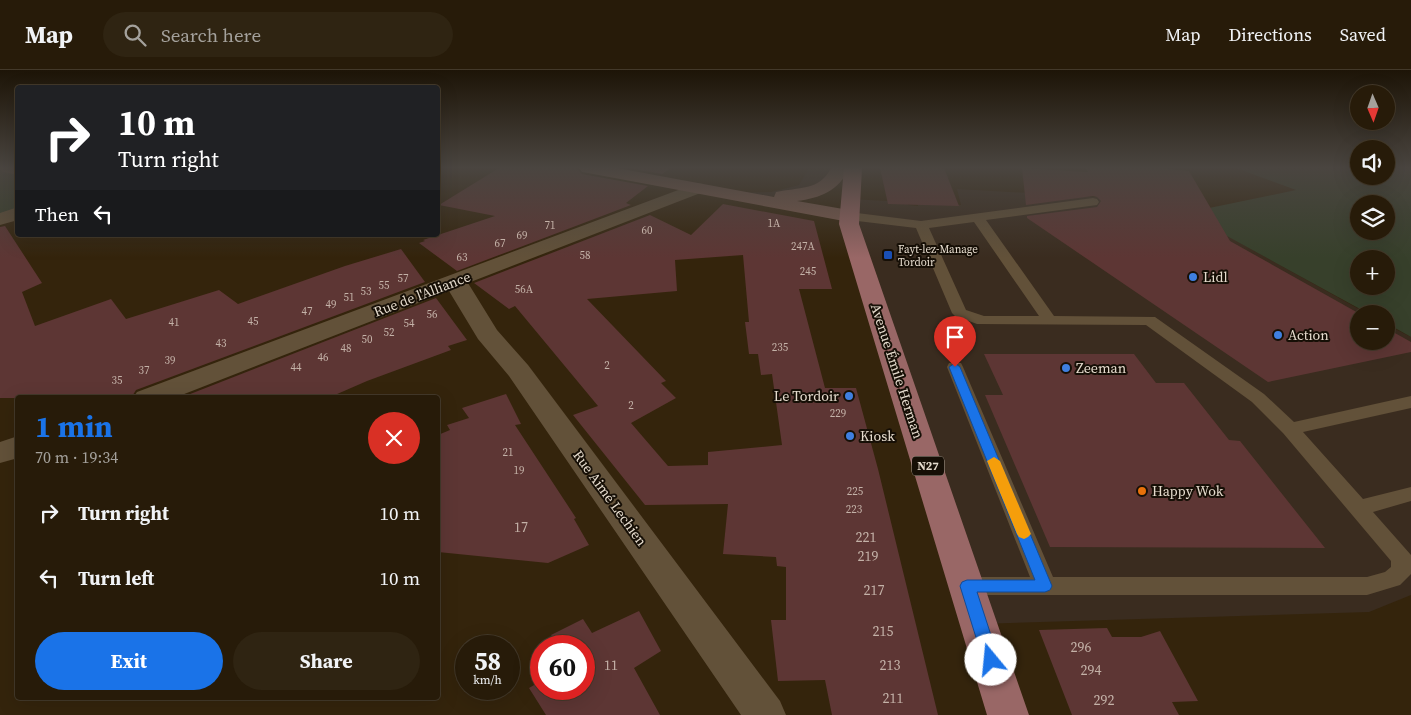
<!DOCTYPE html>
<meta charset="utf-8">
<style>
:root{--surface:#271b09;--page:#2f2412;--text:#f1f3f6;--muted:#a4a19c;--line:#43392a;--accent:#1a73e8}
body{margin:0;font-family:"Source Serif 4",serif;background:var(--page);color:var(--text);height:100vh;display:flex;flex-direction:column;font-size:19px;white-space:nowrap}
*{box-sizing:border-box;margin:0}
p{font-size:16px;color:var(--muted)}
.icon{flex:none;width:28px;height:28px;fill:none;stroke:currentColor;stroke-width:2;stroke-linecap:round;stroke-linejoin:round}
.map{position:relative;flex:1;overflow:hidden}
.drawer{position:absolute;left:15px;top:325px;width:425px;height:305px;display:flex;flex-direction:column;background:var(--surface);border-radius:5px;box-shadow:0 5px 20px #0002,0 0 0 1px var(--line)}
.drawer>*{flex:none}
.guide{position:absolute;left:15px;top:15px;width:425px;height:152px;border-radius:5px;box-shadow:0 5px 20px #0002,0 0 0 1px var(--line);background:#202124;color:#fff;overflow:hidden}
.needle{width:32px;rotate:178deg}
.controls{position:absolute;left:1350px;top:15px;display:grid;gap:10px}
.controls a{display:grid;place-items:center;width:45px;height:45px;border-radius:50%;background:var(--surface);box-shadow:0 5px 20px #0002,0 0 0 1px var(--line);font-size:25px}
.speed{position:absolute;left:455px;top:565px;display:flex;gap:10px;font-size:25px;font-weight:700;text-align:center}
.speed>*{display:grid;place-content:center;width:65px;height:65px;border-radius:50%;background:var(--surface);box-shadow:0 5px 20px #0002,0 0 0 1px var(--line);line-height:1}
.speed small{font-size:12px;font-weight:400}
.speed .limit{border:8px solid #d22;background:#fff;color:#111}
.pin{position:absolute;display:grid;place-items:center;width:42px;height:42px;color:#fff;margin:-51px -21px;border-radius:50% 50% 50% 0;rotate:-45deg;box-shadow:0 0 5px #0007}
.pin .icon{rotate:45deg}
.me{position:absolute;width:55px;margin:-28px;rotate:343deg;stroke-linejoin:round;filter:drop-shadow(0 0 4px #0008)}
.turn{display:flex;align-items:center;gap:18px;height:105px;padding:0 20px;font-size:22px}
.turn .icon{width:65px;height:65px;stroke-width:2.5}
.turn b{display:block;font-size:35px;line-height:42px}
.then{display:flex;align-items:center;height:48px;padding:0 20px;background:#0003;gap:10px;font-size:19px}
.round{display:grid;place-items:center;flex:none;width:52px;height:52px;border-radius:26px;background:var(--page)}
.headline{display:flex;align-items:center;justify-content:space-between;height:85px;padding:0 20px}
h1{font-size:30px;font-weight:700;line-height:38px;color:var(--accent)}
.button{display:flex;gap:10px;margin-top:auto;padding:10px 20px}
.button a{flex:1;height:58px;border-radius:30px;background:var(--accent);color:#fff;font-size:20px;font-weight:700;line-height:58px;text-align:center}
.button a+a{background:var(--page);color:var(--text)}
ul{padding:0;list-style:none}
li{display:flex;align-items:center;gap:15px;height:65px;padding:0 20px}
li div{flex:1}
li b{display:block;font-size:19px}
li em{font-style:normal}
header{display:flex;align-items:center;gap:30px;box-sizing:border-box;height:70px;padding:0 25px;background:var(--surface);border-bottom:1px solid var(--line)}
header strong{font-size:24px}
nav{display:flex;gap:28px;margin-inline-start:auto;font-size:18px}
.search{width:350px;height:45px;background:var(--page);display:flex;align-items:center;gap:12px;box-sizing:border-box;padding:0 18px;border-radius:28px;color:var(--muted);font-size:19px}
.map>svg:first-child{display:block}
.commercial{fill:#3a2c1f}
.green{fill:#37402b;fill-rule:evenodd}
.building{fill:#5d3634;fill-rule:evenodd}
.lines{fill:none;stroke-linecap:round;stroke-linejoin:round}
.service{fill:#625139;fill-rule:evenodd}
.minor{fill:#625139;fill-rule:evenodd}
.secondary{fill:#7d5c50;fill-rule:evenodd}
.primary{fill:#996766;fill-rule:evenodd}
.route{fill:#1a73e8;stroke:#114b97}
.slow{fill:#f59e0b}
.transit-dot{fill:#1a4fb4;stroke:#160f06;stroke-width:2}
.shop-dot{fill:#3f7fe0;stroke:#160f06;stroke-width:2}
.food-dot{fill:#e8710a;stroke:#160f06;stroke-width:2}
.labels{text-anchor:middle;dominant-baseline:central;stroke-width:4;stroke-linejoin:round;paint-order:stroke}
.number-label{font-size:11px;fill:#c4b2a8}
.far-poi-label{font-size:11px;fill:#e6dcce;stroke:#160f06;text-anchor:start}
.shield{fill:#160f06;stroke:#a89e92;stroke-width:1}
.shield-label{font-size:12px;font-weight:bold;fill:#e6dcce}
.poi-label{font-size:14px;fill:#e6dcce;stroke:#160f06;text-anchor:start}
.street-label{font-size:14px;fill:#e6dcce;stroke:#160f06}
.near-number-label{font-size:14px;fill:#c4b2a8}
</style>
<header>
<strong>Map</strong>
<div class="search"><svg class="icon" aria-label="search" viewBox="0 0 24 24"><circle cx="10" cy="10" r="6"/><path d="M15 15l6 6"/></svg>Search here</div>
<nav><a>Map</a><a>Directions</a><a>Saved</a></nav>
</header>
<div class="map">
<svg width="1411" height="645" viewBox="0 0 1411 645">
<rect width="100%" height="100%" fill="#34240c"/>
<g class="commercial">
<path d="M 809,98 L 840,98 L 831,114 L 787,126 L 761,127 L 723,123 L 771,122 L 799,115 Z"/>
<path d="M 957,119 L 1115,128 L 1172,135 L 1368,244 L 1359,244 L 1359,271 L 1386,271 L 1386,254 L 1411,267 L 1411,525 L 1369,542 L 979,554 L 850,129 L 907,132 L 908,135 L 918,136 L 918,133 L 961,135 Z"/>
</g>
<g class="green">
<path d="M 0,98 L 17,100 L 17,143 L 0,149 Z"/>
<path d="M 1236,98 L 1359,98 L 1359,106 L 1386,106 L 1386,98 L 1411,98 L 1411,267 L 1386,253 L 1386,244 L 1369,244 L 1185,143 L 1296,120 ZM 1359,134 L 1386,134 L 1386,161 L 1359,161 ZM 1359,189 L 1386,189 L 1386,216 L 1359,216 Z"/>
</g>
<g class="building">
<path d="M 499,98 L 577,98 L 582,104 L 648,116 L 626,133 L 631,135 L 457,201 L 419,173 L 425,171 L 423,170 L 495,146 L 439,135 Z"/>
<path d="M 628,98 L 671,98 L 662,104 Z"/>
<path d="M 880,98 L 944,98 L 959,136 L 888,134 Z"/>
<path d="M 1022,98 L 1088,102 L 1086,98 L 1160,98 L 1189,101 L 1230,171 L 1360,244 L 1359,244 L 1359,271 L 1386,271 L 1386,258 L 1411,272 L 1411,282 L 1268,312 L 1027,148 L 1027,146 L 1097,137 L 1101,131 L 1097,127 L 1093,126 L 1026,135 Z"/>
<path d="M 723,134 L 814,151 L 832,219 L 799,219 L 825,318 L 856,318 L 878,399 L 938,645 L 832,645 L 825,610 L 778,611 L 771,550 L 786,550 L 786,497 L 777,496 L 776,487 L 723,484 L 728,434 L 645,435 L 573,345 L 598,336 L 515,236 L 509,239 L 474,213 L 650,145 L 691,165 ZM 743,185 L 749,252 L 745,252 L 749,284 L 758,284 L 761,305 L 772,304 L 782,375 L 708,382 L 708,395 L 668,396 L 631,353 L 676,328 L 661,313 L 666,311 L 587,229 L 677,221 L 675,190 Z"/>
<path d="M 5,156 L 42,213 L 22,222 L 35,256 L 111,229 L 126,249 L 219,220 L 238,234 L 345,196 L 401,179 L 425,212 L 136,320 L 131,328 L 0,328 L 0,157 Z"/>
<path d="M 436,228 L 467,270 L 448,276 L 451,280 L 367,311 L 328,328 L 180,328 Z"/>
<path d="M 984,284 L 1134,284 L 1156,313 L 1184,313 L 1229,370 L 1240,371 L 1325,478 L 1050,477 L 985,325 L 1003,325 Z"/>
<path d="M 506,324 L 521,354 L 515,355 L 576,448 L 574,449 L 589,475 L 548,493 L 438,482 L 438,365 L 450,360 L 447,355 L 469,348 L 462,338 Z"/>
<path d="M 639,541 L 661,581 L 634,598 L 660,645 L 546,645 L 529,618 L 541,611 L 541,619 L 584,619 L 584,576 L 558,576 L 551,565 L 583,549 L 592,563 Z"/>
<path d="M 1107,558 L 1112,567 L 1141,567 L 1160,561 L 1198,631 L 1172,632 L 1179,645 L 1072,645 L 1039,560 Z"/>
</g>
<g class="lines">
<path class="service" d="M 1093,128 L 1097,129 L 1099,132 L 1097,135 L 986,150 L 1054,246 L 1155,247 L 1264,324 L 1294,352 L 1411,326 L 1411,338 L 1303,362 L 1363,429 L 1411,417 L 1411,431 L 1373,442 L 1411,485 L 1411,504 L 1400,515 L 1367,525 L 967,525 L 959,523 L 955,516 L 959,509 L 967,507 L 1030,507 L 947,297 L 949,293 L 961,293 L 963,297 L 1053,507 L 1367,507 L 1385,502 L 1391,497 L 1391,491 L 1283,363 L 1252,332 L 1146,255 L 977,254 L 955,246 L 952,243 L 916,158 L 849,150 L 843,146 L 849,142 L 921,151 ZM 974,152 L 1039,246 L 984,246 L 966,240 L 929,158 Z"/>
<g class="minor">
<path d="M 0,98 L 18,98 L 18,105 L 3,102 Z"/>
<path d="M 697,113 L 703,114 L 706,118 L 703,122 L 468,213 L 497,260 L 528,295 L 780,631 L 786,645 L 741,645 L 509,306 L 478,269 L 449,221 L 174,328 L 133,328 L 137,322 Z"/>
<path d="M 18,137 L 18,150 L 0,155 L 0,143 Z"/>
<path d="M 18,366 L 18,388 L 0,393 L 0,372 Z"/>
</g>
<path class="secondary" d="M 579,98 L 617,98 L 774,127 L 776,122 C 798,117 820,121 831,98 L 849,98 C 839,121 820,128 797,131 L 849,140 L 856,142 L 859,146 L 856,150 L 849,152 L 588,103 L 582,102 Z"/>
<path class="primary" d="M 844,98 L 862,98 L 859,154 L 1029,645 L 987,645 L 839,154 Z"/>
</g>
<linearGradient id="sky" x2="0" y2="1"><stop stop-color="#1d1407"/><stop offset="0.52" stop-color="#4a4540"/><stop offset="1" stop-color="#4a4540" stop-opacity="0"/></linearGradient>
<rect width="1411" height="188" fill="url(#sky)"/>
<path class="route" d="M 955,293 L 960,297 L 1052,516 L 1050,520 L 1045,522 L 977,522 L 999,590 L 997,596 L 991,598 L 985,596 L 983,590 L 960,516 L 962,512 L 967,510 L 1035,510 L 949,297 Z"/>
<path class="slow" d="M 994,387 L 1000,391 L 1031,464 L 1028,467 L 1024,469 L 1019,467 L 1017,464 L 987,391 Z"/>
<rect class="transit-dot" x="883" y="180" width="10" height="10" rx="2.5"/>
<g class="shop-dot">
<circle cx="1193" cy="207" r="5"/>
<circle cx="1278" cy="265" r="5"/>
<circle cx="1066" cy="298" r="5"/>
<circle cx="849" cy="326" r="5"/>
<circle cx="850" cy="366" r="5"/>
</g>
<circle class="food-dot" cx="1142" cy="421" r="5"/>
<g class="labels">
<g class="number-label">
<text x="774" y="153">1A</text>
<text x="550" y="155">71</text>
<text x="647" y="160">60</text>
<text x="522" y="165">69</text>
<text x="500" y="173">67</text>
<text x="803" y="176">247A</text>
<text x="585" y="185">58</text>
<text x="462" y="187">63</text>
<text x="808" y="201">245</text>
<text x="403" y="208">57</text>
<text x="384" y="215">55</text>
<text x="524" y="219">56A</text>
<text x="366" y="221">53</text>
<text x="349" y="227">51</text>
<text x="331" y="234">49</text>
<text x="307" y="241">47</text>
<text x="432" y="244">56</text>
<text x="253" y="251">45</text>
<text x="174" y="252">41</text>
<text x="409" y="253">54</text>
<text x="389" y="262">52</text>
<text x="367" y="269">50</text>
<text x="221" y="273">43</text>
<text x="780" y="277">235</text>
<text x="346" y="278">48</text>
<text x="323" y="287">46</text>
<text x="170" y="290">39</text>
<text x="607" y="295">2</text>
<text x="296" y="297">44</text>
<text x="144" y="300">37</text>
<text x="117" y="310">35</text>
<text x="631" y="335">2</text>
<text x="838" y="343">229</text>
<text x="508" y="382">21</text>
<text x="519" y="400">19</text>
<text x="855" y="421">225</text>
<text x="854" y="439">223</text>
</g>
<g class="far-poi-label">
<text x="898" y="179">Fayt-lez-Manage<tspan x="898" dy="13">Tordoir</tspan></text>
</g>
<rect class="shield" x="912" y="386.5" width="32" height="19" rx="4"/>
<g class="shield-label">
<text x="928" y="396">N27</text>
</g>
<g class="poi-label">
<text x="1203" y="207">Lidl</text>
<text x="1288" y="265">Action</text>
<text x="1076" y="298">Zeeman</text>
<text x="839" y="326" text-anchor="end">Le Tordoir</text>
<text x="860" y="366">Kiosk</text>
<text x="1152" y="421">Happy Wok</text>
</g>
<g class="street-label">
<text transform="translate(422 224) rotate(-21)">Rue de l'Alliance</text>
<text transform="translate(897 301) rotate(72)">Avenue Émile Herman</text>
<text transform="translate(610 428) rotate(54)">Rue Aimé Lechien</text>
</g>
<g class="near-number-label">
<text x="521" y="457">17</text>
<text x="866" y="467">221</text>
<text x="868" y="486">219</text>
<text x="874" y="520">217</text>
<text x="883" y="561">215</text>
<text x="1081" y="577">296</text>
<text x="611" y="595">11</text>
<text x="890" y="595">213</text>
<text x="1091" y="600">294</text>
<text x="893" y="628">211</text>
<text x="1104" y="630">292</text>
</g>
</g>
</svg>
<div class="controls">
<a><svg class="needle" viewBox="-14 -14 28 28"><path d="M0-13l5 13h-10z" fill="#e53935"/><path d="M0 13l5-13h-10z" fill="#a4a19c"/></svg></a>
<a><svg class="icon" aria-label="sound" viewBox="0 0 24 24"><path d="M4 9h4l5-4v14l-5-4H4zM17 9q2 3 0 6"/></svg></a>
<a><svg class="icon" aria-label="layers" viewBox="0 0 24 24"><path d="M12 4l9 5-9 5-9-5zM3 14l9 5 9-5"/></svg></a>
<a>+</a>
<a>−</a>
</div>
<div class="speed"><div>58<small>km/h</small></div><div class="limit">60</div></div>
<div class="pin" style="left:955px;top:297px;background:#d93025"><svg class="icon" aria-label="arrive" viewBox="0 0 24 24"><path d="M6 21V4h12l-3 4 3 4H6"/></svg></div>
<svg class="me" style="left:991px;top:590px" viewBox="-20 -20 40 40"><circle r="19" fill="#fff"/><path d="M0-13L10 11 0 6-10 11z" fill="#1a73e8"/></svg>
<div class="guide">
<div class="turn"><svg class="icon" aria-label="right" viewBox="0 0 24 24"><path d="M7 20v-9h11M14 6l5 5-5 5"/></svg><div><b>10 m</b>Turn right</div></div>
<div class="then">Then<svg class="icon" aria-label="left" viewBox="0 0 24 24"><path d="M17 20v-9H6M10 6l-5 5 5 5"/></svg></div>
</div>
<section class="drawer">
<div class="headline"><div><h1>1 min</h1><p>70 m · 19:34</p></div><a class="round" style="background:#d93025;color:#fff"><svg class="icon" aria-label="close" viewBox="0 0 24 24"><path d="M6 6l12 12M18 6L6 18"/></svg></a></div>
<ul>
<li><svg class="icon" aria-label="right" viewBox="0 0 24 24"><path d="M7 20v-9h11M14 6l5 5-5 5"/></svg><div><b>Turn right</b></div><em>10 m</em></li>
<li><svg class="icon" aria-label="left" viewBox="0 0 24 24"><path d="M17 20v-9H6M10 6l-5 5 5 5"/></svg><div><b>Turn left</b></div><em>10 m</em></li>
</ul>
<div class="button"><a>Exit</a><a>Share</a></div>
</section>
</div>
